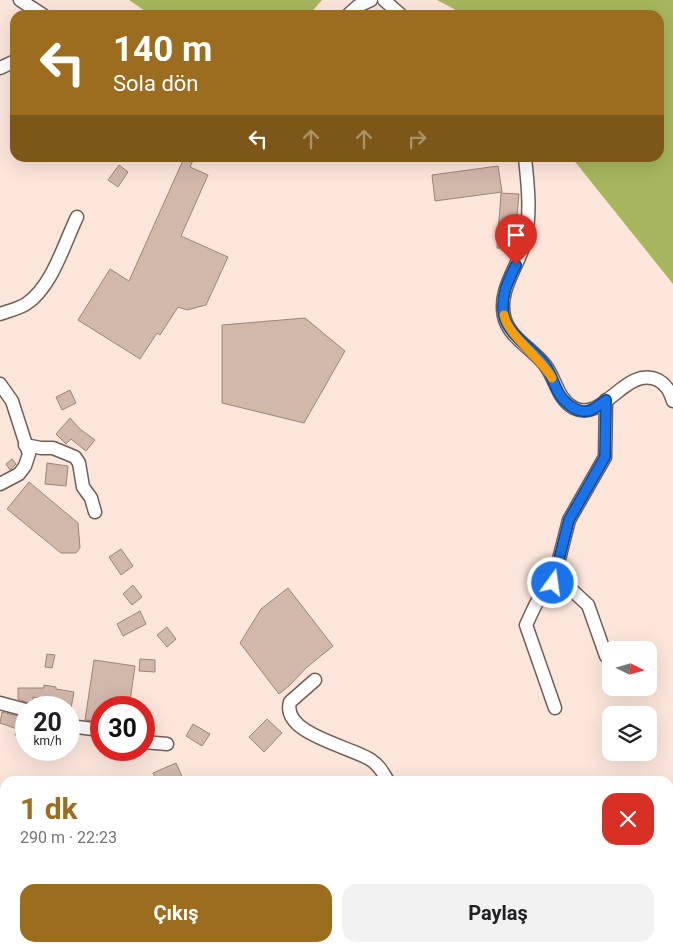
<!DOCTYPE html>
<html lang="tr">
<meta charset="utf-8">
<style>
:root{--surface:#fff;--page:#f2f2f2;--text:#202124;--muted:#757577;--accent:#9c6d1f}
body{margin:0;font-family:Roboto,sans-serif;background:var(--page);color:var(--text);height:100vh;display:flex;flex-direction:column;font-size:19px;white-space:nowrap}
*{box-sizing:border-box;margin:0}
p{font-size:16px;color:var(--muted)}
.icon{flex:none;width:28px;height:28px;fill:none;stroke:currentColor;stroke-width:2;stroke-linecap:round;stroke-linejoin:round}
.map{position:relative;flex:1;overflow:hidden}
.side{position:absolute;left:0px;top:776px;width:674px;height:176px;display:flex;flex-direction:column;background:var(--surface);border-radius:15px 15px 0 0;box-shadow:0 5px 20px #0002}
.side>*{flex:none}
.guide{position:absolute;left:10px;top:10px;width:654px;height:152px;border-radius:15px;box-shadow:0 5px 20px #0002;background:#9c6d1f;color:#fff;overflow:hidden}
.needle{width:32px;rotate:95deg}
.fabs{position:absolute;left:602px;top:641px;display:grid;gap:10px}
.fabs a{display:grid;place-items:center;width:55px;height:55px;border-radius:10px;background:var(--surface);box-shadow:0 5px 20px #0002;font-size:25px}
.speed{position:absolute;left:15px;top:696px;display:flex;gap:10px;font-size:25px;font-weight:700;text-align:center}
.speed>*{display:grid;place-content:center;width:65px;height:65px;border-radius:50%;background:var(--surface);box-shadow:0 5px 20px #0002;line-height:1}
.speed small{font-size:12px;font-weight:400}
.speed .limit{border:8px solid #d22;background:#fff;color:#111}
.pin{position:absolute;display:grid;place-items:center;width:42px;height:42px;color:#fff;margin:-51px -21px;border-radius:50% 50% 50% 0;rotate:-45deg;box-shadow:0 0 5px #0007}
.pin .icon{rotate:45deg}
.me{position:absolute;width:55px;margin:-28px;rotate:14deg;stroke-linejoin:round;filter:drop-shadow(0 0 4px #0008)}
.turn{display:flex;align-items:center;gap:18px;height:105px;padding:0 20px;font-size:22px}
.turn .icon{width:65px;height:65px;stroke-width:2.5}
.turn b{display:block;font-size:35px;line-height:42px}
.lanes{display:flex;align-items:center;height:48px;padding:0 20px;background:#0003;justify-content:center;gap:25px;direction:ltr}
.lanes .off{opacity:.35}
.round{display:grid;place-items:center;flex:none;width:52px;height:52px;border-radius:15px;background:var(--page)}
.summary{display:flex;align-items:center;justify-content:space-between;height:85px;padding:0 20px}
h1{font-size:30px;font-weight:700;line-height:38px;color:var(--accent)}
.action{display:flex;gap:10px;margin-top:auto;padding:10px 20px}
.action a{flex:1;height:58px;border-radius:15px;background:var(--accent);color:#fff;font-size:20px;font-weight:700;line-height:58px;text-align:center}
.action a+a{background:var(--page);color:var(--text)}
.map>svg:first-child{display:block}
.forest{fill:#a7b65e}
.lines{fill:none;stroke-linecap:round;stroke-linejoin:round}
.canal{stroke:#6eb6f3;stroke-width:10}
.building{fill:#d2b7ab;stroke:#9c8478}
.minor-casing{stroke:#745d52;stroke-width:15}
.minor{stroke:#fff;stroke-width:12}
.route-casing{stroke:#114b97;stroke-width:12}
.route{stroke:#1a73e8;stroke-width:9}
.slow{stroke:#f59e0b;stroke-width:9}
</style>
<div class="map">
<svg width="673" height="952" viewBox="0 0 673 952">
<rect width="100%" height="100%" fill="#fce6dc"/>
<g class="forest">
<path d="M 129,0 L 322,0 L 309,15 L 151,15 Z"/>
<path d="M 437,0 L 673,0 L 673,284 L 572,158 L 659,158 L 659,15 L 459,15 L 454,9 Z"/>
</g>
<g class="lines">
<path class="canal" d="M 669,842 L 673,841"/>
</g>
<g class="building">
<path d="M 184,158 L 194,158 L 190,167 L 208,175 L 181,236 L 228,257 L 206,305 L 187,310 L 178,307 L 160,335 L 157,333 L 140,359 L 78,320 L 110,269 L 129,281 Z"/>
<path d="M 119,165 L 128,172 L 118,187 L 108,180 Z"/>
<path d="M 498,166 L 502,192 L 435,201 L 432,175 Z"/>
<path d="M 501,193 L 519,194 L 514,249 L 497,248 Z"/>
<path d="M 305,318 L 345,351 L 304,423 L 222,403 L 222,325 Z"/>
<path d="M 70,390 L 76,403 L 62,410 L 56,397 Z"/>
<path d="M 70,418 L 80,429 L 95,440 L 86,451 L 71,439 L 66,444 L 56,434 Z"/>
<path d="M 12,459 L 16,464 L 10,470 L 6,464 Z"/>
<path d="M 47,463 L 68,466 L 66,486 L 45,484 Z"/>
<path d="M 29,482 L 78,523 L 80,548 L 76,553 L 61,553 L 7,509 Z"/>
<path d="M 121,549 L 133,566 L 121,575 L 109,557 Z"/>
<path d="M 133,585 L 142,597 L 132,605 L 123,594 Z"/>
<path d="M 288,588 L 333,646 L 306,668 L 290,685 L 279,694 L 240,643 L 261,609 Z"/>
<path d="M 140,611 L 146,624 L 123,636 L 117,624 Z"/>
<path d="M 167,627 L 176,639 L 167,647 L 157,635 Z"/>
<path d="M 47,654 L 55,655 L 52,668 L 45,667 Z"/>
<path d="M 140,659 L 155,660 L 155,672 L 139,671 Z"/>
<path d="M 94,660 L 135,666 L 129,708 L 101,708 L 101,722 L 85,720 Z"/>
<path d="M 44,685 L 56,687 L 56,689 L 74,692 L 71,708 L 58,708 L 59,703 L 33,697 L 33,705 L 18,699 L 18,688 L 44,688 Z"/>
<path d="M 2,712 L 26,718 L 26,738 L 15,735 L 17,729 L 0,723 Z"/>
<path d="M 267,719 L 282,733 L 264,752 L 249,737 Z"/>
<path d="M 193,724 L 210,734 L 202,746 L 186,736 Z"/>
<path d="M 176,763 L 184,781 L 157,781 L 153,773 Z"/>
</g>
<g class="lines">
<defs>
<g id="minor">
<path d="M 20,0 L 43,15"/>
<path d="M 384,0 L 401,15"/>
<path d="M 348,15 L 358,6 L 371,0"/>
<path d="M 0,68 L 15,61"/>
<path d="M 525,158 C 528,185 531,214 525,241 C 519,266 498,289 504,316 C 508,337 533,349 545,365 C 556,379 557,399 574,408 C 604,423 625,365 658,380 C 667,385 670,392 673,401"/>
<path d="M 0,314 C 8,311 18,309 26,304 C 52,287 64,244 77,217"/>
<path d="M 0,384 L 12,401 L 29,454 L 25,466 L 19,474 L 0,484"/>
<path d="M 25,445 L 41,448 L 53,448 L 75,457 L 79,463 L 83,487 L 91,498 L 95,512"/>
<path d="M 553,583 L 569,520 L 605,457 L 606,400"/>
<path d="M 315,680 L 290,702 C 281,734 352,747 371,760 C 379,765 383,773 388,781"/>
<path d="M 0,703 L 26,710"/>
<path d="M 555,708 L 526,625 C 535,607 540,587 562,581 L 588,605 L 606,656"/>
<path d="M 69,726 L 101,730"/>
<path d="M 144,742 L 167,744"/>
<path d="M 0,931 L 5,931"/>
<path d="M 74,948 L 77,952"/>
<path d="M 226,948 L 226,952"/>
</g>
</defs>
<use href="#minor" class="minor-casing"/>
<use href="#minor" class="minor"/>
</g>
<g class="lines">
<defs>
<path id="route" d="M 516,265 C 508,281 500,297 504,316 C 508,335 534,350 545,365 C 553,375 554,389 563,399 C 567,404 575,410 582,411 C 591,413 599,405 606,400 L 605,457 L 569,520 L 553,583"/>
</defs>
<use href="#route" class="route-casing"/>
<use href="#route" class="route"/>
<path class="slow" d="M 504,315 C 508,336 541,357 552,378"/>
</g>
</svg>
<div class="fabs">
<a><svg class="needle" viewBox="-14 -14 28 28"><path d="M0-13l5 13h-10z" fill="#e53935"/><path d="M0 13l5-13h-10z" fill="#757577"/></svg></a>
<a><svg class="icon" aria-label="layers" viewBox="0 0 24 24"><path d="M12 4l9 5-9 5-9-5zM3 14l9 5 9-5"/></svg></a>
</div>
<div class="speed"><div>20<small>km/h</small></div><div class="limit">30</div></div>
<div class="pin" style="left:516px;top:265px;background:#d93025"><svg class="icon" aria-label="arrive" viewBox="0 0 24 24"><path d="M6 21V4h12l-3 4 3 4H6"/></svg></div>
<svg class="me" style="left:553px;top:583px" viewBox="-20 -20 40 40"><circle r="17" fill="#1a73e8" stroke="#fff" stroke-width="3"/><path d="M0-11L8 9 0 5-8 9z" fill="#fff"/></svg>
<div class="guide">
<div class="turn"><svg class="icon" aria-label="left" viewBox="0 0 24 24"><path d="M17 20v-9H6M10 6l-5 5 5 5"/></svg><div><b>140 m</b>Sola dön</div></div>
<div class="lanes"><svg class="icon" aria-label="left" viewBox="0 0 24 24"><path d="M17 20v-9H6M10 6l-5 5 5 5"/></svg><svg class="icon off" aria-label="ahead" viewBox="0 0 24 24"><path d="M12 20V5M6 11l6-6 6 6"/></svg><svg class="icon off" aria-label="ahead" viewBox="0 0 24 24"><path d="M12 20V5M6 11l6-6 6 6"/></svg><svg class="icon off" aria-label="right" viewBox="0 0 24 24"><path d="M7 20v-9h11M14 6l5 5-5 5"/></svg></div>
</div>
<section class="side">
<div class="summary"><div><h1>1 dk</h1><p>290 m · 22:23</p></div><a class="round" style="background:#d93025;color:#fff"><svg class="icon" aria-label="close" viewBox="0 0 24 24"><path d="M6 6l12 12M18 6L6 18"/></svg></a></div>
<div class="action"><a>Çıkış</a><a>Paylaş</a></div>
</section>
</div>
